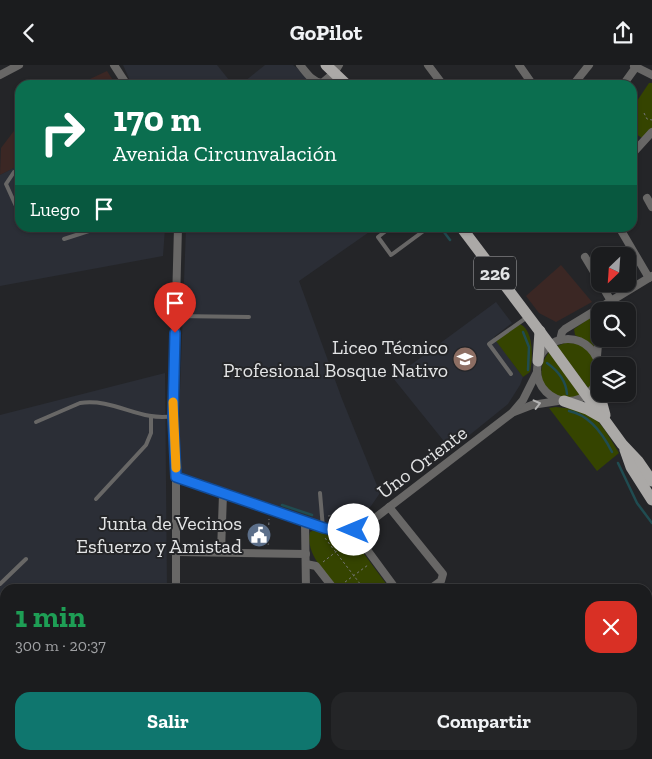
<!DOCTYPE html>
<html lang="es">
<meta charset="utf-8">
<style>
:root{--surface:#1b1c1e;--page:#242527;--text:#f1f3f6;--muted:#a0a1a4;--line:#393a3c;--accent:#0f766e}
body{margin:0;font-family:"Zilla Slab",serif;background:var(--page);color:var(--text);height:100vh;display:flex;flex-direction:column;font-size:19px;white-space:nowrap}
*{box-sizing:border-box;margin:0}
p{font-size:16px;color:var(--muted)}
.icon{flex:none;width:28px;height:28px;fill:none;stroke:currentColor;stroke-width:2;stroke-linecap:round;stroke-linejoin:round}
.map{position:relative;flex:1;overflow:hidden}
.panel{position:absolute;left:0px;top:519px;width:652px;height:176px;display:flex;flex-direction:column;background:var(--surface);border-radius:15px 15px 0 0;box-shadow:0 1px 4px #0004,0 0 0 1px var(--line)}
.panel>*{flex:none}
.guide{position:absolute;left:15px;top:15px;width:622px;height:152px;border-radius:15px;box-shadow:0 1px 4px #0004,0 0 0 1px var(--line);background:#0b6e4f;color:#fff;overflow:hidden}
.needle{width:32px;rotate:205deg}
.tools{position:absolute;left:591px;top:182px;display:grid;gap:10px}
.tools a{display:grid;place-items:center;width:45px;height:45px;border-radius:10px;background:var(--surface);box-shadow:0 1px 4px #0004,0 0 0 1px var(--line);font-size:25px}
.pin{position:absolute;display:grid;place-items:center;width:42px;height:42px;color:#fff;margin:-51px -21px;border-radius:50% 50% 50% 0;rotate:-45deg;box-shadow:0 0 5px #0007}
.pin .icon{rotate:45deg}
.me{position:absolute;width:55px;margin:-28px;rotate:270deg;stroke-linejoin:round;filter:drop-shadow(0 0 4px #0008)}
.turn{display:flex;align-items:center;gap:18px;height:105px;padding:0 15px;font-size:22px}
.turn .icon{width:65px;height:65px;stroke-width:2.5}
.turn b{display:block;font-size:35px;line-height:42px}
.then{display:flex;align-items:center;height:48px;padding:0 15px;background:#0003;gap:10px;font-size:19px}
.round{display:grid;place-items:center;flex:none;width:52px;height:52px;border-radius:15px;background:var(--page)}
.head{display:flex;align-items:center;justify-content:space-between;height:85px;padding:0 15px}
h1{font-size:30px;font-weight:700;line-height:38px;color:#1e9e55}
.primary-button{display:flex;gap:10px;margin-top:auto;padding:10px 15px}
.primary-button a{flex:1;height:58px;border-radius:15px;background:var(--accent);color:#fff;font-size:20px;font-weight:700;line-height:58px;text-align:center}
.primary-button a+a{background:var(--page);color:var(--text)}
header{display:flex;justify-content:space-between;align-items:center;height:65px;padding:0 15px;background:var(--surface);font-size:22px;font-weight:700}
.map>svg:first-child{display:block}
.commercial{fill:#3b2724}
.built{fill:#2b2e36}
.green{fill:#354400}
.lines{fill:none;stroke-linecap:round;stroke-linejoin:round}
.stream{stroke:#204c51;stroke-width:2.5}
.path{stroke:#757678;stroke-width:1;stroke-dasharray:2.5 2.5;stroke-linecap:butt}
.service{stroke:#686766;stroke-width:4}
.minor{stroke:#686766;stroke-width:8}
.primary{stroke:#aba9a7;stroke-width:11}
.oneway{stroke:#b2b2b2}
.route-casing{stroke:#114b97;stroke-width:12}
.route{stroke:#1a73e8;stroke-width:9}
.slow{stroke:#f59e0b;stroke-width:9}
.labels{text-anchor:middle;dominant-baseline:central;stroke-width:4;stroke-linejoin:round;paint-order:stroke}
.shield{fill:#242528;stroke:#aaabac;stroke-width:1}
.shield-label{font-size:19px;font-weight:bold;fill:#e3e4e5}
.poi-label{font-size:20px;fill:#e3e4e5;stroke:#242528;text-anchor:end}
.street-label{font-size:20px;fill:#e3e4e5;stroke:#242528}
</style>
<header><svg class="icon" aria-label="back" viewBox="0 0 24 24"><path d="M15 5l-7 7 7 7"/></svg>GoPilot<svg class="icon" aria-label="share" viewBox="0 0 24 24"><path d="M12 15V3M7 8l5-5 5 5M5 13v7h14v-7"/></svg></header>
<div class="map">
<svg width="652" height="694" viewBox="0 0 652 694">
<rect width="100%" height="100%" fill="#242528"/>
<g class="commercial">
<path d="M 107,6 L 116,20 L 79,20 L 92,13 Z"/>
<path d="M 20,58 L 20,100 L 0,110 L 1,83 Z"/>
<path d="M 561,200 L 592,237 L 556,257 L 539,248 L 526,231 Z"/>
</g>
<g class="built">
<path d="M 123,0 L 217,0 L 233,20 L 132,20 Z"/>
<path d="M 265,0 L 293,0 L 321,20 L 240,20 Z"/>
<path d="M 20,100 L 20,162 L 165,163 L 163,191 L 0,221 L 0,110 Z"/>
<path d="M 186,163 L 375,163 L 299,216 L 342,334 L 380,428 L 371,441 L 363,450 L 345,453 L 339,450 L 328,451 L 330,461 L 302,453 L 174,409 L 179,351 Z"/>
<path d="M 496,237 L 512,258 L 494,272 L 523,312 L 520,320 L 508,339 L 451,385 L 393,313 Z"/>
<path d="M 165,308 L 167,524 L 5,524 L 5,528 L 3,527 L 0,529 L 0,350 Z"/>
</g>
<g class="green">
<path d="M 649,18 L 652,18 L 652,63 L 642,73 L 633,67 L 633,42 Z"/>
<path d="M 600,246 L 600,251 L 594,283 L 589,278 L 575,270 L 574,264 Z"/>
<path d="M 520,259 C 534,266 533,293 530,307 L 523,312 L 496,276 Z"/>
<path d="M 565,278 C 594,276 603,301 589,324 L 557,281 Z"/>
<path d="M 549,287 L 580,330 C 554,345 528,314 549,287 Z"/>
<path d="M 556,342 C 596,345 600,356 619,388 L 597,406 L 549,343 Z"/>
<path d="M 314,465 L 350,470 L 390,524 L 339,524 C 326,508 305,489 310,467 Z"/>
</g>
<g class="lines">
<g class="stream">
<path d="M 441,163 L 450,175"/>
<path d="M 523,267 L 529,282 L 528,305"/>
<path d="M 547,298 C 557,305 566,316 567,329"/>
<path d="M 569,346 C 590,350 603,369 612,387"/>
<path d="M 618,398 L 637,438 L 652,458"/>
<path d="M 282,440 L 312,450"/>
<path d="M 331,455 L 344,457 L 367,451"/>
</g>
<g class="path">
<path d="M 644,48 L 647,54 L 652,55"/>
<path d="M 328,451 L 339,450"/>
<path d="M 325,473 L 364,524"/>
<path d="M 268,480 L 269,454"/>
<path d="M 323,497 L 351,475"/>
<path d="M 341,520 L 368,500"/>
<path d="M 379,524 L 384,520"/>
</g>
<g class="service">
<path d="M 20,104 L 14,107 L 6,119 L 16,141 L 20,144"/>
<path d="M 391,162 L 378,172 L 391,190 L 429,162"/>
<path d="M 64,174 L 101,162"/>
<path d="M 176,251 L 249,252"/>
<path d="M 511,309 L 489,279 L 526,253"/>
<path d="M 36,357 L 80,338 C 115,333 140,357 173,351"/>
<path d="M 320,428 L 323,463"/>
<path d="M 96,434 L 146,380 L 151,368 L 151,352"/>
<path d="M 0,519 L 26,494"/>
<path d="M 149,690 L 149,694"/>
</g>
<g class="minor">
<path d="M 114,0 L 127,20"/>
<path d="M 300,0 C 306,7 312,17 322,18 L 334,8 L 339,0"/>
<path d="M 428,0 L 443,20"/>
<path d="M 519,0 L 533,20"/>
<path d="M 634,1 L 652,10"/>
<path d="M 0,10 L 19,0"/>
<path d="M 573,20 L 589,0"/>
<path d="M 623,20 L 636,2"/>
<path d="M 632,89 L 652,67"/>
<path d="M 647,133 L 652,142"/>
<path d="M 619,162 L 649,213"/>
<path d="M 585,192 L 600,217"/>
<path d="M 601,219 L 611,236"/>
<circle cx="568" cy="305" r="31"/>
<path d="M 560,275 L 562,267 L 565,264 L 652,211"/>
<path d="M 597,291 L 600,257"/>
<path d="M 514,347 L 532,340 L 558,336"/>
<path d="M 176,412 L 321,463 C 341,468 358,464 375,453 L 512,348 L 523,335 L 537,307"/>
<path d="M 389,442 L 443,509 L 441,516 L 430,524"/>
<path d="M 305,458 L 306,524"/>
<path d="M 354,463 L 357,471 L 396,524"/>
<path d="M 176,487 L 306,489"/>
<path d="M 221,487 L 223,429"/>
<path d="M 306,499 L 316,501 L 334,524"/>
<path d="M 176,524 L 176,412 L 173,351 L 178,162"/>
<path d="M 307,690 L 309,694"/>
<path d="M 358,690 L 361,694"/>
<path d="M 522,690 L 525,694"/>
<path d="M 176,694 L 176,690"/>
<path d="M 394,694 L 399,690"/>
<path d="M 646,694 L 652,689"/>
</g>
<g class="primary">
<path d="M 326,0 L 347,20"/>
<path d="M 461,162 L 550,280 L 622,379 L 638,396 L 652,416"/>
<path d="M 538,296 L 540,266"/>
<path d="M 598,314 L 599,328 L 605,350"/>
<path d="M 564,336 L 587,344 L 601,352"/>
<path d="M 625,385 L 631,402 L 652,435"/>
</g>
</g>
<defs><path id="oneway-chevron" d="M-2-3.5L2.5 0L-2 3.5" fill="none" stroke-width="1.6" stroke-linecap="round" stroke-linejoin="round" transform="scale(1.25)"/></defs>
<use class="oneway" href="#oneway-chevron" transform="translate(537 339) rotate(-14)"/>
<g class="lines">
<defs>
<path id="route" d="M 175,268 L 173,351 L 176,412 L 324,463 L 337,466 L 354,463 L 354,465"/>
</defs>
<use href="#route" class="route-casing"/>
<use href="#route" class="route"/>
<path class="slow" d="M 173,337 L 176,403"/>
</g>
<defs>
<symbol id="school-disc" viewBox="-11 -11 22 22"><circle r="9.5" fill="#8d6e63" stroke="#242528"/><path d="M0-5L7-2L0 1L-7-2ZM-4 1L0 2.5L4 1V4Q0 6-4 4Z" fill="#fff"/></symbol>
<symbol id="civic-disc" viewBox="-11 -11 22 22"><circle r="9.5" fill="#5c6f8a" stroke="#242528"/><path d="M-.6-6.5H3V-4.5H.6V-3L4-1V1h2V6H-6V1h2V-1L-.6-3ZM-1.2 2.5V6h2.4V2.5Z" fill="#fff"/></symbol>
</defs>
<g fill-rule="evenodd">
<use href="#school-disc" x="451" y="280" width="28" height="28"/>
<use href="#civic-disc" x="245" y="456" width="28" height="28"/>
</g>
<g class="labels">
<rect class="shield" x="474" y="191.5" width="42" height="33" rx="4"/>
<g class="shield-label">
<text x="495" y="208">226</text>
</g>
<g class="poi-label">
<text x="448" y="282">Liceo Técnico<tspan x="448" dy="23">Profesional Bosque Nativo</tspan></text>
<text x="242" y="458">Junta de Vecinos<tspan x="242" dy="23">Esfuerzo y Amistad</tspan></text>
</g>
<g class="street-label">
<text transform="translate(422 397) rotate(-37)">Uno Oriente</text>
</g>
</g>
</svg>
<div class="tools">
<a><svg class="needle" viewBox="-14 -14 28 28"><path d="M0-13l5 13h-10z" fill="#e53935"/><path d="M0 13l5-13h-10z" fill="#a0a1a4"/></svg></a>
<a><svg class="icon" aria-label="search" viewBox="0 0 24 24"><circle cx="10" cy="10" r="6"/><path d="M15 15l6 6"/></svg></a>
<a><svg class="icon" aria-label="layers" viewBox="0 0 24 24"><path d="M12 4l9 5-9 5-9-5zM3 14l9 5 9-5"/></svg></a>
</div>
<div class="pin" style="left:175px;top:268px;background:#d93025"><svg class="icon" aria-label="arrive" viewBox="0 0 24 24"><path d="M6 21V4h12l-3 4 3 4H6"/></svg></div>
<svg class="me" style="left:354px;top:465px" viewBox="-20 -20 40 40"><circle r="19" fill="#fff"/><path d="M0-13L10 11 0 6-10 11z" fill="#1a73e8"/></svg>
<div class="guide">
<div class="turn"><svg class="icon" aria-label="right" viewBox="0 0 24 24"><path d="M7 20v-9h11M14 6l5 5-5 5"/></svg><div><b>170 m</b>Avenida Circunvalación</div></div>
<div class="then">Luego<svg class="icon" aria-label="arrive" viewBox="0 0 24 24"><path d="M6 21V4h12l-3 4 3 4H6"/></svg></div>
</div>
<section class="panel">
<div class="head"><div><h1>1 min</h1><p>300 m · 20:37</p></div><a class="round" style="background:#d93025;color:#fff"><svg class="icon" aria-label="close" viewBox="0 0 24 24"><path d="M6 6l12 12M18 6L6 18"/></svg></a></div>
<div class="primary-button"><a>Salir</a><a>Compartir</a></div>
</section>
</div>
